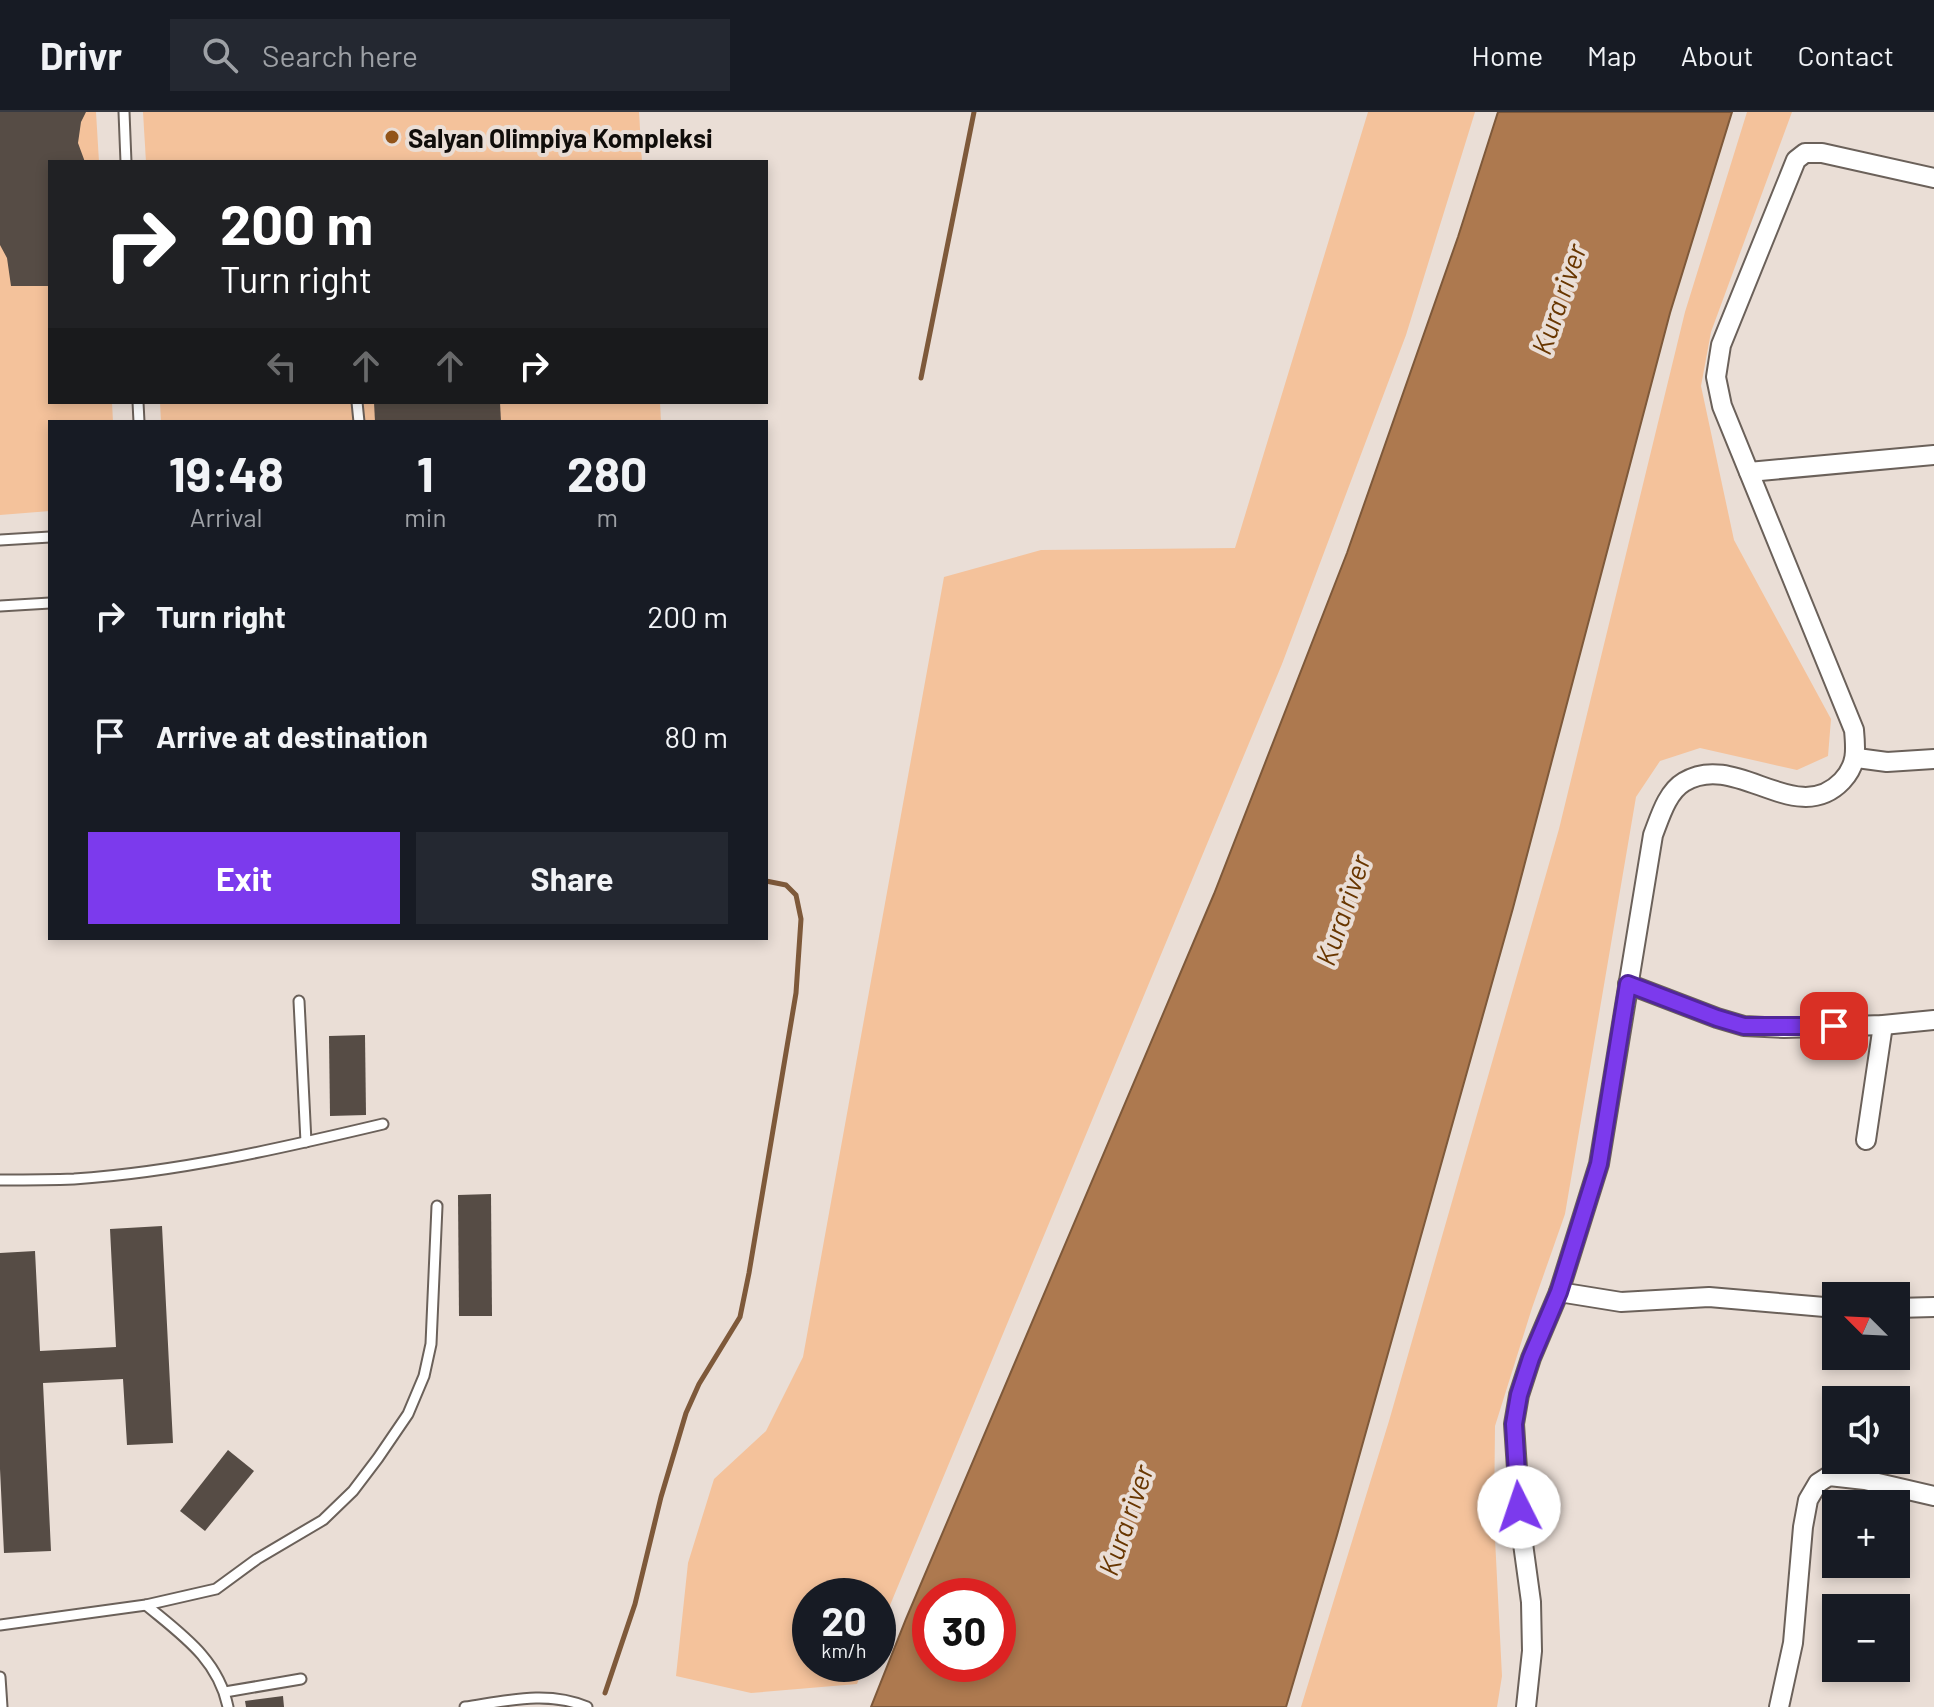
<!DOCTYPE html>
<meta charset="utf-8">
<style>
:root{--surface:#171b24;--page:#242831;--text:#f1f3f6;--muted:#9ea1a6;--line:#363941;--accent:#7c3aed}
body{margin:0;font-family:Barlow,sans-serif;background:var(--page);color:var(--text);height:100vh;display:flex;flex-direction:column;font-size:30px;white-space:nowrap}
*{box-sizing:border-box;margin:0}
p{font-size:26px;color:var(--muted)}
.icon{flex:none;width:44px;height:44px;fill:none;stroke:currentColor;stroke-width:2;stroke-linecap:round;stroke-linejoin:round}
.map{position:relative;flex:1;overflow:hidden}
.sheet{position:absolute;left:48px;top:308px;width:720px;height:520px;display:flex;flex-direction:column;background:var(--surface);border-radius:0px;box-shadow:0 4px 12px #0003}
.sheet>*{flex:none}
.hud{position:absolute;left:48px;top:48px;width:720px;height:244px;border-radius:0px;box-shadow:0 4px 12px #0003;background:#202124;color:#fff;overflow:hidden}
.needle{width:52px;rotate:294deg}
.fabs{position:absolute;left:1822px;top:1170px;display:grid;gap:16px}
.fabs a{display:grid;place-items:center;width:88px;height:88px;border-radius:0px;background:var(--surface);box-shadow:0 4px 12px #0003;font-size:40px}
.speed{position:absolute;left:792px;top:1466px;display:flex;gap:16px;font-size:40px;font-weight:700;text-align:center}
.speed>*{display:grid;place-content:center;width:104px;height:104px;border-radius:50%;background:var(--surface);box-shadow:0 4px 12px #0003;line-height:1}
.speed small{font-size:20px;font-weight:400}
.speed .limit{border:12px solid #d22;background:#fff;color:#111}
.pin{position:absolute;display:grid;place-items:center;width:68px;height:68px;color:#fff;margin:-34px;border-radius:16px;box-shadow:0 4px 12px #0006}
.me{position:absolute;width:88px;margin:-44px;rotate:356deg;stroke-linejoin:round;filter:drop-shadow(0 0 6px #0008)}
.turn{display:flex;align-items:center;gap:28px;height:168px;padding:0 40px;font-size:36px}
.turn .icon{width:104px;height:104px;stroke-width:2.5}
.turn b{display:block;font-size:56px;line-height:68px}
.lanes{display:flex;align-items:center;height:76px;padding:0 40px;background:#0003;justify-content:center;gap:40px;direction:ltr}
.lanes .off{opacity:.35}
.eta{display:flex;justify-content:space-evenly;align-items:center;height:136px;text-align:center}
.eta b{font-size:48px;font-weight:700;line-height:56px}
.cta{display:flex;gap:16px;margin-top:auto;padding:16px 40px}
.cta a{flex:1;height:92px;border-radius:0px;background:var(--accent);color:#fff;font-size:32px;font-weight:700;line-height:92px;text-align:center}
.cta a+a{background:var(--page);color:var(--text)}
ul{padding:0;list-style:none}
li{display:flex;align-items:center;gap:24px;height:120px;padding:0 40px}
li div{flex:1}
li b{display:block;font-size:30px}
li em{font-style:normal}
header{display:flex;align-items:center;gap:48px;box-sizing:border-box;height:112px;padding:0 40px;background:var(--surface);border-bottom:2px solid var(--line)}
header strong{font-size:38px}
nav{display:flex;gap:44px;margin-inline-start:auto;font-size:28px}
.search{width:560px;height:72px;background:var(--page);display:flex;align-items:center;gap:20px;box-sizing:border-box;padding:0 28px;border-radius:0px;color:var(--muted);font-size:30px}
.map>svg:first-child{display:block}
.green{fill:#f4c29b}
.water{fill:#ad794f;stroke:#7e593a;stroke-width:2;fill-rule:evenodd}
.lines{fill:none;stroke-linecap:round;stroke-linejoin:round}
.stream{stroke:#7e593a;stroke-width:5}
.building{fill:#564c45}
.service-casing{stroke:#6b615a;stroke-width:13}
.minor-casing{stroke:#6b615a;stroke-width:22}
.service{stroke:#fff;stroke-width:9}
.minor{stroke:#fff;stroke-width:18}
.route-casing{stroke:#51269a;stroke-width:20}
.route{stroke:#7c3aed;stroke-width:14}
.poi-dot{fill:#925419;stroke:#eaded6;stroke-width:3}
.labels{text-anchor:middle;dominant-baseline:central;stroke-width:8;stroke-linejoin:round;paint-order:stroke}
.poi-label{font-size:26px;font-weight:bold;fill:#100d0a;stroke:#eaded6;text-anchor:start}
.water-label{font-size:28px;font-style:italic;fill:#683600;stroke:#eaded6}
</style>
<header>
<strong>Drivr</strong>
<div class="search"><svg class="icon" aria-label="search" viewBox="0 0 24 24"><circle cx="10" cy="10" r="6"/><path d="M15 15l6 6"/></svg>Search here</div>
<nav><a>Home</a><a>Map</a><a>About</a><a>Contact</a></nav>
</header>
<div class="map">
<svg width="1934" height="1595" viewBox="0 0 1934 1595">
<rect width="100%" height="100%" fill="#eaded6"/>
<g class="green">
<path d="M 0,0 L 96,0 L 99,50 L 50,50 L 50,290 L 112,290 L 113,310 L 50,310 L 50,399 L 0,403 Z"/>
<path d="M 143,0 L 639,0 L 642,50 L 146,50 Z"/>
<path d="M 1368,0 L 1475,0 L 1406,223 L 1282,552 L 878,1522 L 878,1484 L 810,1484 L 810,1552 L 865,1552 L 857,1572 L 751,1581 L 676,1564 L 688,1451 L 714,1367 L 766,1319 L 803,1245 L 944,465 L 1041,438 L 1235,436 Z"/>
<path d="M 1747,0 L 1792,0 L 1711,220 L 1701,274 L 1734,428 L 1831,607 L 1828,644 L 1797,658 L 1700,636 L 1660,649 L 1636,685 L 1565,1102 L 1532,1196 L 1495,1314 L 1494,1407 L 1502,1564 L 1497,1595 L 1301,1595 L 1389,1309 L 1559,717 L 1685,200 Z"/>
<path d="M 160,290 L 660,290 L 661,310 L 161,310 Z"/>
</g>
<path class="water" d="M 1498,0 L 1732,0 L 1670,201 L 1513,796 L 1337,1423 L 1286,1595 L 871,1595 L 906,1507 L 1214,782 L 1347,441 L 1458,125 ZM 998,1484 L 998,1552 L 930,1552 L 930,1484 Z"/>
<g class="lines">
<g class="stream">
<path d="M 921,266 L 974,0"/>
<path d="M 605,1581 L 635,1492 L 661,1385 L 686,1301 L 699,1272 L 740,1205 L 749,1161 L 796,881 L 801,807 L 796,783 L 786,773 L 766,769"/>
</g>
</g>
<g class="building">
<path d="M 0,0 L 86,0 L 81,10 L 78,31 L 85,50 L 50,50 L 50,174 L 11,174 L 7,146 L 0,133 Z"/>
<path d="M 374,290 L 500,290 L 501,310 L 375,310 Z"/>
<path d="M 365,923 L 366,1003 L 330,1004 L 329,924 Z"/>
<path d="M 491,1082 L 492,1204 L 459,1204 L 458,1083 Z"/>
<path d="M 162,1114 L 173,1331 L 127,1333 L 123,1267 L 43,1271 L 51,1439 L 4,1441 L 0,1357 L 0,1141 L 35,1139 L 40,1239 L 116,1235 L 110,1117 Z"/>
<path d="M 228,1338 L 254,1359 L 205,1419 L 180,1399 Z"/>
<path d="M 283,1584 L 284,1595 L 246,1595 L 245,1589 Z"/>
</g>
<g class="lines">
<defs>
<g id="service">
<path d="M 124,0 L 126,50"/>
<path d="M 138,290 L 139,310"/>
<path d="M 357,290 L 359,310"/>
<path d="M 0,428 L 50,425"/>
<path d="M 0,494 L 50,491"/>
<path d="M 299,889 L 306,1030"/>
<path d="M 0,1068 C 25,1068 49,1068 74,1067 C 178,1060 282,1036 383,1012"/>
<path d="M 146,1493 C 182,1523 218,1547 228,1595"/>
<path d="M 0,1513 L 146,1493 L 216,1477 L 257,1447 L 323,1408 L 353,1379 L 378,1346 L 408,1302 L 424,1264 L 431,1232 L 437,1094"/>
<path d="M 0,1565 L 2,1595"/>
<path d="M 225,1580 L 301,1567"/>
<path d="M 465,1595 C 506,1589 548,1578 587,1595"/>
</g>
<g id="minor">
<path d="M 1749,360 L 1934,343"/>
<path d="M 1857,646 L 1887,650 L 1934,647"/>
<path d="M 1628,872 L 1717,906 L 1744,914 L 1784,916 L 1883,913 L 1934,908"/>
<path d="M 1866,1028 L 1883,913"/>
<path d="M 1559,1180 L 1621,1190 L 1709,1185 L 1836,1196"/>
<path d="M 1896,1196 L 1934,1195"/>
<path d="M 1526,1595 L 1532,1539 L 1531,1490 L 1521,1417 L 1514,1312 L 1519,1283 L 1531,1246 L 1559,1180 L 1599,1052 L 1653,723 C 1660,705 1667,680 1684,670 C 1736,638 1796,717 1842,669 C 1857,653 1856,639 1854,618 L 1722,294 L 1716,265 L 1721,233 L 1796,48 L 1805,41 L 1822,41 L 1934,66"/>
<path d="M 1779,1595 L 1793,1531 L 1803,1415 L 1808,1388 L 1818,1371 L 1829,1364 L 1865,1368 L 1934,1384"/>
</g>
</defs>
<use href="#service" class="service-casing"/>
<use href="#minor" class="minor-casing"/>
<use href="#service" class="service"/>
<use href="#minor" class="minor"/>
</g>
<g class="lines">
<defs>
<path id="route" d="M 1519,1395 L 1514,1312 L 1519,1283 L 1531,1246 L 1559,1180 L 1599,1052 L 1628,872 L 1717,906 L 1744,914 L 1834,914"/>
</defs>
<use href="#route" class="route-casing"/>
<use href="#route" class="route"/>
</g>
<circle class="poi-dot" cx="392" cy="25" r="8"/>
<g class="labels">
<g class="poi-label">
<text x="408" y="25">Salyan Olimpiya Kompleksi</text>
</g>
<g class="water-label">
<text transform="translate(1558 187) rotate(-71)">Kura river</text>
<text transform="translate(1342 798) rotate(-71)">Kura river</text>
<text transform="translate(1125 1408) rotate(-71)">Kura river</text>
</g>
</g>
</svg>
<div class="fabs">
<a><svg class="needle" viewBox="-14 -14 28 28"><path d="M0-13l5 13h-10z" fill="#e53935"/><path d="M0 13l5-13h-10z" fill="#9ea1a6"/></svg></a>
<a><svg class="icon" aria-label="sound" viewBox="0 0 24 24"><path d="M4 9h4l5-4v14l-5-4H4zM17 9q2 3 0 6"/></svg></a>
<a>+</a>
<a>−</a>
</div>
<div class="speed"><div>20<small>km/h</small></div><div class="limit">30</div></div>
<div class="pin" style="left:1834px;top:914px;background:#d93025"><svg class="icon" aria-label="arrive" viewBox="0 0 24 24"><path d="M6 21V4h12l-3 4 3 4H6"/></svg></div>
<svg class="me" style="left:1519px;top:1395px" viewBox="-20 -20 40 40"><circle r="19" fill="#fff"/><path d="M0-13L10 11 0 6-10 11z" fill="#7c3aed"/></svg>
<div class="hud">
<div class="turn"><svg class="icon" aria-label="right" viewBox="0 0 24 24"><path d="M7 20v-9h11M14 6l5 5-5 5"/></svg><div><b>200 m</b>Turn right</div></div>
<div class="lanes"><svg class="icon off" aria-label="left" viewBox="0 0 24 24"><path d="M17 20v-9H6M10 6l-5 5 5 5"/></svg><svg class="icon off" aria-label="ahead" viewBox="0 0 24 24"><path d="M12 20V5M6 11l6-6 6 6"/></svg><svg class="icon off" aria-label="ahead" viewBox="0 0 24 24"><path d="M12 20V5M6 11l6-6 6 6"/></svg><svg class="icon" aria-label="right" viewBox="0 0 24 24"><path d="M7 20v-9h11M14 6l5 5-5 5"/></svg></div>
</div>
<section class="sheet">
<div class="eta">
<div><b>19:48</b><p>Arrival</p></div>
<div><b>1</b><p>min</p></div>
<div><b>280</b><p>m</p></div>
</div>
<ul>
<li><svg class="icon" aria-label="right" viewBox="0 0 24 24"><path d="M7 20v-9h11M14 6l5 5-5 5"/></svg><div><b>Turn right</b></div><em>200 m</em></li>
<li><svg class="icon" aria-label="arrive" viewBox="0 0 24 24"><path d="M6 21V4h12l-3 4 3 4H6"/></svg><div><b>Arrive at destination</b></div><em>80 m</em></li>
</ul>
<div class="cta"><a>Exit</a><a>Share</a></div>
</section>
</div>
